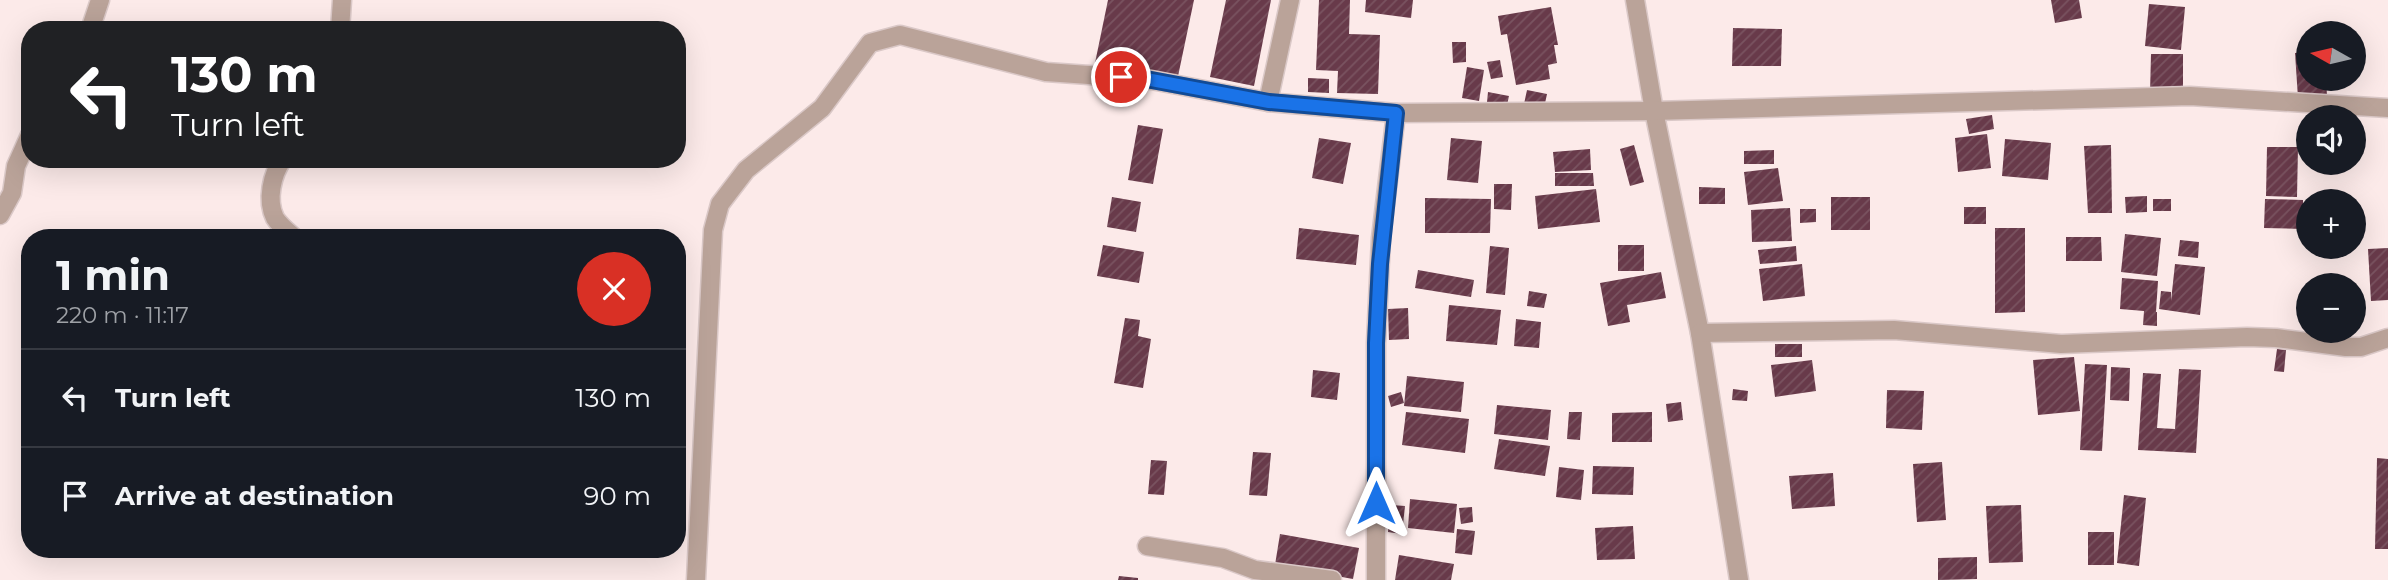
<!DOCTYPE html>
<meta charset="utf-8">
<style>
:root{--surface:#171b24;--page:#242831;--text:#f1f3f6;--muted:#9ea1a6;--line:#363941}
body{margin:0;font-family:Montserrat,sans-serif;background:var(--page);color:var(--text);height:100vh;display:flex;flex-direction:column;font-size:26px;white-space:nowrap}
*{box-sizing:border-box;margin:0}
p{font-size:23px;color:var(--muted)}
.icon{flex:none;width:38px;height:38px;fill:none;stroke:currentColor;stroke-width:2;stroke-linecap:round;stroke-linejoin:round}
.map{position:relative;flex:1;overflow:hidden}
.side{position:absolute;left:21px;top:229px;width:665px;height:329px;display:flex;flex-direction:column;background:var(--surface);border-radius:28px;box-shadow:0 7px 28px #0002}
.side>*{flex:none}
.banner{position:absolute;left:21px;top:21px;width:665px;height:147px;border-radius:28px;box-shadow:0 7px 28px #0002;background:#202124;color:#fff;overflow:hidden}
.needle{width:46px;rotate:278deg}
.tools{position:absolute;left:2296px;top:21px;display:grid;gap:14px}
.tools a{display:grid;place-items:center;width:70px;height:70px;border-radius:50%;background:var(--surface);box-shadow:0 7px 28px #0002;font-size:35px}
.pin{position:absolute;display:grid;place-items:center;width:60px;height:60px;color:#fff;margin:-30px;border:4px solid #fff;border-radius:50%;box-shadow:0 2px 7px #0007}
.me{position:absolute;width:77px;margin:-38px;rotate:0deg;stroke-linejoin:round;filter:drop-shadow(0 0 5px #0008)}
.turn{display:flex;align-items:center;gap:24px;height:147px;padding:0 35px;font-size:32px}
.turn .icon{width:91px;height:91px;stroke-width:2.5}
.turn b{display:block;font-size:49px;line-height:60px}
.round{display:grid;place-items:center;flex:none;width:74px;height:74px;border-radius:37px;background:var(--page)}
.overview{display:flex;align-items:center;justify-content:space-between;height:119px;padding:0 35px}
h1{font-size:42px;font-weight:700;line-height:52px}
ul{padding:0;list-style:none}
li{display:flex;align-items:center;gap:21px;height:98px;padding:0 35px;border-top:2px solid var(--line)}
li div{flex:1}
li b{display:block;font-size:26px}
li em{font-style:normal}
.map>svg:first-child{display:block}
.building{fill:url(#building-hatch)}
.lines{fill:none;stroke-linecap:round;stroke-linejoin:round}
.minor-casing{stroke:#dac8c7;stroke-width:21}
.minor{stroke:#baa399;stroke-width:18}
.route-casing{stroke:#114b97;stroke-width:18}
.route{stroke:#1a73e8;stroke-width:12}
</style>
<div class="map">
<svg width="2388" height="580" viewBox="0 0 2388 580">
<defs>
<pattern id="building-hatch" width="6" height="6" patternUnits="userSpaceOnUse" patternTransform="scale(1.75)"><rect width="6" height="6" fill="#683a4a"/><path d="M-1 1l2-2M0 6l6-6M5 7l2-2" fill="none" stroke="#795360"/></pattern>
</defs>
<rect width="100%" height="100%" fill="#fceae9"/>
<g class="building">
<path d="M 1108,0 L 1194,0 L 1177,81 L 1095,63 Z"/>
<path d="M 1226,0 L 1271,0 L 1254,86 L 1210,77 Z"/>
<path d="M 1319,0 L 1350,0 L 1349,34 L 1380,35 L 1378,94 L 1337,93 L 1338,71 L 1316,70 Z"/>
<path d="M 1366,0 L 1413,0 L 1411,18 L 1365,12 Z"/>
<path d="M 2051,0 L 2079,0 L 2082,18 L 2055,23 Z"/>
<path d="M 2149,4 L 2185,7 L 2181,50 L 2145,46 Z"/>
<path d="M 1551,7 L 1558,45 L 1554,45 L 1557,63 L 1548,65 L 1550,79 L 1516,85 L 1507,34 L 1501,35 L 1498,16 Z"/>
<path d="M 1733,28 L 1782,29 L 1781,66 L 1732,66 Z"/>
<path d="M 1452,42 L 1466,42 L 1466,62 L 1453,63 Z"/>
<path d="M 2308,52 L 2308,79 L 2326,79 L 2327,96 L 2298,98 L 2295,53 Z"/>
<path d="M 2151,54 L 2183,54 L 2183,93 L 2150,93 Z"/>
<path d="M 1500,60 L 1503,77 L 1491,79 L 1487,62 Z"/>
<path d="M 1467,67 L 1484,70 L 1479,101 L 1462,98 Z"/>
<path d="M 1308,78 L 1329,79 L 1329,93 L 1308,92 Z"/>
<path d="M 1527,90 L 1547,94 L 1544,108 L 1524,104 Z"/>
<path d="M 1488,92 L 1509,96 L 1507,105 L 1487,102 Z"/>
<path d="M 1992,115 L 1994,129 L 1969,134 L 1966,119 Z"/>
<path d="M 1138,125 L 1163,129 L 1153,184 L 1128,180 Z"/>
<path d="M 1987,134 L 1991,168 L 1958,172 L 1955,138 Z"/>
<path d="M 1319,138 L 1351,143 L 1343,184 L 1312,178 Z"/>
<path d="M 1451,138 L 1482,141 L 1478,183 L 1447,180 Z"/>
<path d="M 2005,139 L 2051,143 L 2048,180 L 2002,176 Z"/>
<path d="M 1634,145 L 1644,182 L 1630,186 L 1620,149 Z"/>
<path d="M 2111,145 L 2112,213 L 2088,213 L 2084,146 Z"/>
<path d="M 2267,147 L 2298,147 L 2297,197 L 2266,196 Z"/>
<path d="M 1590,149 L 1591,170 L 1555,172 L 1553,152 Z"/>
<path d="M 1774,150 L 1774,164 L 1744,164 L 1744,151 Z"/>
<path d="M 1778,168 L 1783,201 L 1748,205 L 1744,172 Z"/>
<path d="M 1555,173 L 1593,173 L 1594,186 L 1555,186 Z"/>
<path d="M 1494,184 L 1512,184 L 1511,210 L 1494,209 Z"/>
<path d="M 1699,187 L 1725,188 L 1725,204 L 1699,204 Z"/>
<path d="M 1596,189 L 1600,222 L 1538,229 L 1535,196 Z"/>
<path d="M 2147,196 L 2147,212 L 2126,213 L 2125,197 Z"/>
<path d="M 1112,197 L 1141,202 L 1136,232 L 1107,227 Z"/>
<rect x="1831" y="197" width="39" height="33"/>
<path d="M 1425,198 L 1491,199 L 1490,233 L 1425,233 Z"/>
<rect x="2153" y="199" width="18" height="12"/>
<path d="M 2265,199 L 2303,200 L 2303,229 L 2264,228 Z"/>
<rect x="1964" y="207" width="22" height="17"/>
<path d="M 1790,208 L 1792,241 L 1752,242 L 1751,210 Z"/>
<path d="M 1800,209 L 1816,209 L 1816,222 L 1800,223 Z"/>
<path d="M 1299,228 L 1359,235 L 1356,265 L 1296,259 Z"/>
<path d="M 1995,228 L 2025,228 L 2025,312 L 1995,313 Z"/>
<path d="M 2125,234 L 2161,238 L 2157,276 L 2121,272 Z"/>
<path d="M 2066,237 L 2101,237 L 2102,261 L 2066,261 Z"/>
<path d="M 2180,240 L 2199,242 L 2198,258 L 2178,256 Z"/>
<path d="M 1103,245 L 1144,252 L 1139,283 L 1097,276 Z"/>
<rect x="1618" y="245" width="26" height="26"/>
<path d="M 1490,246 L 1509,248 L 1505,295 L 1486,293 Z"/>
<path d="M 1796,246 L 1797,261 L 1760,264 L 1758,250 Z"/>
<path d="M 2388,248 L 2388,300 L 2371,301 L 2368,249 Z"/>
<path d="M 1802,264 L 1805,296 L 1763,301 L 1759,269 Z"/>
<path d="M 2175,264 L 2205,267 L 2200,315 L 2159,309 L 2161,291 L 2171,292 L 2171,301 Z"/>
<path d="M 1418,270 L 1474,280 L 1471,297 L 1415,288 Z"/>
<path d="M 1661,272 L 1666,298 L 1627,305 L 1630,322 L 1608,326 L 1600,283 Z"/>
<path d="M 2122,278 L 2158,281 L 2156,312 L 2157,312 L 2157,326 L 2143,325 L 2144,311 L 2120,309 Z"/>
<path d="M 1529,291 L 1547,294 L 1544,308 L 1527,306 Z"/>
<path d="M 1449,305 L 1501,310 L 1497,345 L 1446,341 Z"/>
<path d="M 1408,308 L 1409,339 L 1389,340 L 1388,309 Z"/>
<path d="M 1125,318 L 1140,320 L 1138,336 L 1151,339 L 1143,388 L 1114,383 Z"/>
<path d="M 1516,319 L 1541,322 L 1539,348 L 1514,346 Z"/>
<rect x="1775" y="344" width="27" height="13"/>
<path d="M 2277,349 L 2286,350 L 2284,372 L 2274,371 Z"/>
<path d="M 2074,357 L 2080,411 L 2038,415 L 2033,360 Z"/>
<path d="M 1812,360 L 1816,391 L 1775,397 L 1771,365 Z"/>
<path d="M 2085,364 L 2107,365 L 2102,451 L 2080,450 Z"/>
<path d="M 2111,367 L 2130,368 L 2129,401 L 2110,400 Z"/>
<path d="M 2179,369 L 2201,370 L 2196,453 L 2138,450 L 2143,373 L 2161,374 L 2157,428 L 2175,429 Z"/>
<path d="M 1313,370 L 1340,373 L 1337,400 L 1311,397 Z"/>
<path d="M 1407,376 L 1464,382 L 1461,412 L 1404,406 Z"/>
<path d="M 1733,389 L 1748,391 L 1747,401 L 1732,400 Z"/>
<path d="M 1887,390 L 1924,391 L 1922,430 L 1886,428 Z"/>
<path d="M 1401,392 L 1404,403 L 1391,407 L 1388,396 Z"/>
<path d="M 1681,402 L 1683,420 L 1668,422 L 1666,404 Z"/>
<path d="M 1497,405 L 1551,410 L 1548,440 L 1494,434 Z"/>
<path d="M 1406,412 L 1469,419 L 1465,453 L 1402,445 Z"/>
<path d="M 1569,412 L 1582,412 L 1580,440 L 1567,439 Z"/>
<path d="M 1652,412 L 1652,442 L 1612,442 L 1612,413 Z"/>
<path d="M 1499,439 L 1550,446 L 1545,476 L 1494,469 Z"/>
<path d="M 1253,452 L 1271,453 L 1267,496 L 1249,495 Z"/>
<path d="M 2377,458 L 2388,459 L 2388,549 L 2375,549 Z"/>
<path d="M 1151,460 L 1167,461 L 1164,495 L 1148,494 Z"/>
<path d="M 1942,462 L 1946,520 L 1917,522 L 1913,464 Z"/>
<path d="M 1593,466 L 1634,467 L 1633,495 L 1592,494 Z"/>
<path d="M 1559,467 L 1584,470 L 1581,500 L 1556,497 Z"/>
<path d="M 1833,473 L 1835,506 L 1792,509 L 1789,476 Z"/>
<path d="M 2124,495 L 2146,498 L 2139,566 L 2117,563 Z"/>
<path d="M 1410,499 L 1457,504 L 1454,533 L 1408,528 Z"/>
<path d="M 1391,505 L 1405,506 L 1402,534 L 1388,532 Z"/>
<path d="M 2021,505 L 2023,562 L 1989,563 L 1986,506 Z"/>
<path d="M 1472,507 L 1473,522 L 1461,524 L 1459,508 Z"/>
<path d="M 1633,526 L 1635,559 L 1597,560 L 1595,528 Z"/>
<path d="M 1457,529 L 1475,531 L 1472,555 L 1455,553 Z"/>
<rect x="2088" y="532" width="26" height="33"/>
<path d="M 1280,534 L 1359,548 L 1353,579 L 1275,565 Z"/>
<path d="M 1399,555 L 1454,564 L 1451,580 L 1395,580 Z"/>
<path d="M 1977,557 L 1977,579 L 1938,580 L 1938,558 Z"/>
<path d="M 1119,576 L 1138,578 L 1138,580 L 1118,580 Z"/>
</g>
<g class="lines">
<defs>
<g id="minor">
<path d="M 1635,0 L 1654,111 L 1700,333 L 1739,580"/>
<path d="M 90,30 L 100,0"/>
<path d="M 340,30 L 342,0"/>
<path d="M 1268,102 L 1290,0"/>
<path d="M 283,159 C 272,174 266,200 275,218 C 280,226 288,232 295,238"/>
<path d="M 0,215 L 12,193 L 16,166 L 30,135"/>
<path d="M 1700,333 L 1894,330 L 2061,344 L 2247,337 L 2276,338 L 2346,347 L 2361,347 L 2388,338"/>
<path d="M 1147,546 L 1223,558 L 1255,570 L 1332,580"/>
<path d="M 696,580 L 713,230 L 720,204 L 746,170 L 822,108 L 870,43 L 900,35 L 1046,72 L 1146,79 L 1268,102 L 1396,113 L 1654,111 L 2190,96 L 2388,108"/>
<path d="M 1376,580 L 1376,343 L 1381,238 L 1396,113"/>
</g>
</defs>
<use href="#minor" class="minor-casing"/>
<use href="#minor" class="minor"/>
</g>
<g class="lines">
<defs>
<path id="route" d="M 1121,77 L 1146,79 L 1269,102 L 1396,113 L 1380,264 L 1376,343 L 1376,503"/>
</defs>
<use href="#route" class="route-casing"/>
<use href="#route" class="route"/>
</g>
</svg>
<div class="tools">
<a><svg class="needle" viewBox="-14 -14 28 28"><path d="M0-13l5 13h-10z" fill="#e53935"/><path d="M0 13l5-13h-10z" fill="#9ea1a6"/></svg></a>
<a><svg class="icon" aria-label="sound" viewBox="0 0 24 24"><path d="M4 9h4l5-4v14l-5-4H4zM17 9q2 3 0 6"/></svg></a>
<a>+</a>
<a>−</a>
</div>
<div class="pin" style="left:1121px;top:77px;background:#d93025"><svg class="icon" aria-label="arrive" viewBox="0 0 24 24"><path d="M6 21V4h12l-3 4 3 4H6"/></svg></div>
<svg class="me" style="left:1376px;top:503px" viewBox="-20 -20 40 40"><path d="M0-17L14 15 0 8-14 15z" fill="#1a73e8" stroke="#fff" stroke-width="4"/></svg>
<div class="banner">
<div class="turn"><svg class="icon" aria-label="left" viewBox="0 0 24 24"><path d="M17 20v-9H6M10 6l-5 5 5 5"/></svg><div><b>130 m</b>Turn left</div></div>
</div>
<section class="side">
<div class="overview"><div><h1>1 min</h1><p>220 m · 11:17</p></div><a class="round" style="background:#d93025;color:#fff"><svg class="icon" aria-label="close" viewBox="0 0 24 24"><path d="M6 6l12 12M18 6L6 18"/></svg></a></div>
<ul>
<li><svg class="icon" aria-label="left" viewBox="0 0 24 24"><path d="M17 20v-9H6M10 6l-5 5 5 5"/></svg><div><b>Turn left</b></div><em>130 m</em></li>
<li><svg class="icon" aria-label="arrive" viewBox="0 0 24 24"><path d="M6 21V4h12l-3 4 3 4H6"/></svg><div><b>Arrive at destination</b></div><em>90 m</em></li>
</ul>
</section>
</div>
